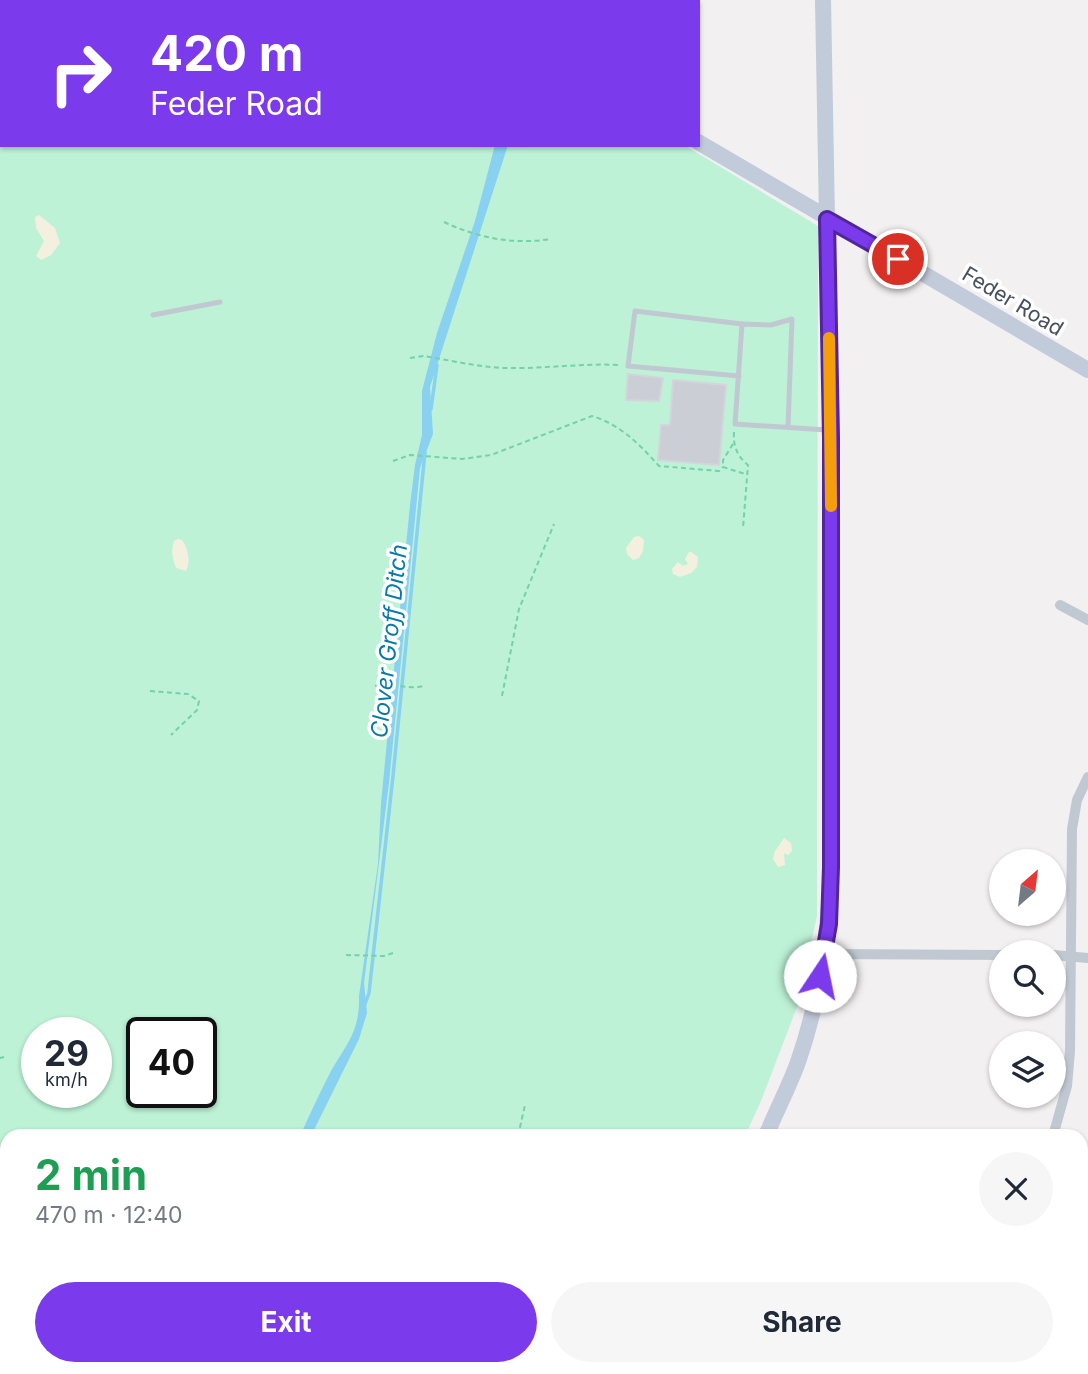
<!DOCTYPE html>
<meta charset="utf-8">
<style>
:root{--surface:#fff;--page:#f6f6f7;--text:#1f2937;--muted:#747a83;--accent:#7c3aed}
body{margin:0;font-family:Inter,sans-serif;background:var(--page);color:var(--text);height:100vh;display:flex;flex-direction:column;font-size:26px;white-space:nowrap}
*{box-sizing:border-box;margin:0}
p{font-size:23px;color:var(--muted)}
.icon{flex:none;width:38px;height:38px;fill:none;stroke:currentColor;stroke-width:2;stroke-linecap:round;stroke-linejoin:round}
.map{position:relative;flex:1;overflow:hidden}
.drawer{position:absolute;left:0px;top:1129px;width:1088px;height:247px;display:flex;flex-direction:column;background:var(--surface);border-radius:21px 21px 0 0;box-shadow:0 2px 5px #0004}
.drawer>*{flex:none}
.hud{position:absolute;left:0px;top:0px;width:700px;height:147px;box-shadow:0 2px 5px #0004;background:#7c3aed;color:#fff;overflow:hidden}
.needle{width:46px;rotate:28deg}
.buttons{position:absolute;left:989px;top:849px;display:grid;gap:14px}
.buttons a{display:grid;place-items:center;width:77px;height:77px;border-radius:50%;background:var(--surface);box-shadow:0 2px 5px #0004;font-size:35px}
.speed{position:absolute;left:21px;top:1017px;display:flex;gap:14px;font-size:35px;font-weight:700;text-align:center}
.speed>*{display:grid;place-content:center;width:91px;height:91px;border-radius:50%;background:var(--surface);box-shadow:0 2px 5px #0004;line-height:1}
.speed small{font-size:18px;font-weight:400}
.speed .limit{border:4px solid #111;border-radius:10px;background:#fff;color:#111}
.pin{position:absolute;display:grid;place-items:center;width:60px;height:60px;color:#fff;margin:-30px;border:4px solid #fff;border-radius:50%;box-shadow:0 2px 7px #0007}
.me{position:absolute;width:77px;margin:-38px;rotate:11deg;stroke-linejoin:round;filter:drop-shadow(0 0 5px #0008)}
.turn{display:flex;align-items:center;gap:24px;height:147px;padding:0 35px;font-size:32px}
.turn .icon{width:91px;height:91px;stroke-width:2.5}
.turn b{display:block;font-size:49px;line-height:60px}
.round{display:grid;place-items:center;flex:none;width:74px;height:74px;border-radius:37px;background:var(--page)}
.summary{display:flex;align-items:center;justify-content:space-between;height:119px;padding:0 35px}
h1{font-size:42px;font-weight:700;line-height:52px;color:#1e9e55}
.action{display:flex;gap:14px;margin-top:auto;padding:14px 35px}
.action a{flex:1;height:80px;border-radius:42px;background:var(--accent);color:#fff;font-size:28px;font-weight:700;line-height:80px;text-align:center}
.action a+a{background:var(--page);color:var(--text)}
.map>svg:first-child{display:block}
.green{fill:#bdf2d6;fill-rule:evenodd}
.sand{fill:#f4f0e0}
.water{fill:#88d1f0}
.lines{fill:none;stroke-linecap:round;stroke-linejoin:round}
.stream{stroke:#88d1f0;stroke-width:3.5}
.building{fill:#ccced5;stroke:#d4d5dc;stroke-width:2}
.path{stroke:#73d1ab;stroke-width:2;stroke-dasharray:5 3.5;stroke-linecap:butt}
.lane{stroke:#c0c9d2;stroke-width:5}
.street{stroke:#c0c9d2;stroke-width:10}
.secondary{stroke:#c2cbda;stroke-width:16}
.route-casing{stroke:#51269a;stroke-width:18}
.route{stroke:#7c3aed;stroke-width:12}
.slow{stroke:#f59e0b;stroke-width:12}
.labels{text-anchor:middle;dominant-baseline:central;stroke-width:7;stroke-linejoin:round;paint-order:stroke}
.street-label{font-size:21px;fill:#47515f;stroke:#fff}
.water-label{font-size:23px;font-style:italic;fill:#067aab;stroke:#fff}
</style>
<div class="map">
<svg width="1088" height="1374" viewBox="0 0 1088 1374">
<rect width="100%" height="100%" fill="#f2f0f0"/>
<g class="green">
<path d="M 0,0 L 445,2 L 2,2 L 2,145 L 684,145 L 818,226 L 817,916 L 797,1007 L 761,1101 L 745,1136 L 7,1136 L 7,1368 L 283,1369 L 282,1374 L 6,1374 L 0,1371 ZM 37,1032 L 96,1032 L 96,1092 L 37,1092 ZM 142,1032 L 201,1032 L 201,1092 L 142,1092 Z"/>
<path d="M 341,1369 L 624,1369 L 620,1374 L 352,1374 Z"/>
</g>
<g class="sand">
<path d="M 39,215 L 55,228 L 60,243 L 51,255 L 41,260 L 36,256 L 44,241 L 36,228 L 35,217 Z"/>
<path d="M 639,536 L 644,540 L 643,551 L 639,558 L 633,560 L 627,554 L 626,548 L 634,537 Z"/>
<path d="M 178,539 L 182,540 C 188,548 191,562 186,571 L 176,568 C 172,557 171,552 174,541 Z"/>
<path d="M 689,552 L 691,552 L 698,557 L 697,567 L 691,573 L 680,577 L 673,574 L 672,569 L 678,562 L 683,566 L 688,564 L 685,559 Z"/>
<path d="M 784,838 L 791,843 L 792,851 L 788,855 L 784,853 L 785,865 L 778,867 L 773,859 L 775,851 Z"/>
</g>
<path class="water" d="M 495,145 L 508,145 L 430,387 L 433,434 L 420,468 L 389,783 L 364,983 L 367,1013 L 359,1039 L 311,1136 L 300,1136 C 310,1114 320,1092 331,1071 C 347,1043 360,1032 359,996 L 378,864 L 381,803 L 410,505 L 415,465 L 422,435 L 422,391 L 437,333 L 475,221 Z"/>
<g class="lines">
<g class="stream">
<path d="M 608,2 L 612,0"/>
<path d="M 431,409 L 437,365"/>
<path d="M 365,1004 L 369,993 L 393,776 L 425,452"/>
<path d="M 282,1374 L 283,1368"/>
</g>
</g>
<g class="building">
<path d="M 628,374 L 663,378 L 659,401 L 626,400 Z"/>
<path d="M 673,380 L 726,385 L 719,465 L 658,460 L 661,425 L 670,425 Z"/>
</g>
<g class="lines">
<g class="path">
<path d="M 444,222 C 478,238 514,245 551,239"/>
<path d="M 410,358 L 423,356 C 450,360 477,367 505,368 C 543,369 581,363 620,365"/>
<path d="M 734,432 C 733,446 737,456 748,465 L 743,528"/>
<path d="M 733,444 L 723,460 L 723,467 L 745,474"/>
<path d="M 393,461 L 410,455 L 462,459 L 491,455 L 592,416 C 621,425 639,444 659,466 L 719,471 L 723,467"/>
<path d="M 375,686 C 391,682 407,690 423,686"/>
<path d="M 150,691 L 188,694 L 199,701 L 197,710 L 171,735"/>
<path d="M 502,696 L 519,609 L 554,524"/>
<path d="M 346,955 L 384,956 L 396,952"/>
<path d="M 0,1058 L 4,1057"/>
<path d="M 518,1136 L 525,1105"/>
<path d="M 472,1368 L 481,1374"/>
</g>
<g class="lane">
<path d="M 153,315 L 220,302"/>
<path d="M 739,376 L 628,366 L 635,311 L 742,324"/>
<path d="M 788,427 L 792,319 L 771,325 L 742,324 L 735,424 L 827,430"/>
</g>
<g class="street">
<path d="M 1060,605 L 1088,620"/>
<path d="M 825,954 L 1001,955"/>
<path d="M 1054,955 L 1088,958"/>
<path d="M 1053,1136 L 1067,1086 L 1070,1051 L 1072,829 L 1077,800 L 1088,777"/>
<path d="M 941,1368 L 950,1374"/>
</g>
<g class="secondary">
<path d="M 462,0 L 465,2"/>
<path d="M 698,142 L 1088,370"/>
<path d="M 766,1136 C 776,1111 789,1087 798,1062 C 820,999 829,933 831,867 L 831,438 L 823,0"/>
<path d="M 677,1374 L 678,1368"/>
</g>
</g>
<g class="lines">
<defs>
<path id="route" d="M 820,976 L 829,924 L 831,867 L 831,438 L 827,219 L 898,259"/>
</defs>
<use href="#route" class="route-casing"/>
<use href="#route" class="route"/>
<path class="slow" d="M 829,338 L 831,506"/>
</g>
<g class="labels">
<g class="street-label">
<text transform="translate(1013 301) rotate(31)">Feder Road</text>
</g>
<g class="water-label">
<text transform="translate(389 641) rotate(-84)">Clover Groff Ditch</text>
</g>
</g>
</svg>
<div class="buttons">
<a><svg class="needle" viewBox="-14 -14 28 28"><path d="M0-13l5 13h-10z" fill="#e53935"/><path d="M0 13l5-13h-10z" fill="#747a83"/></svg></a>
<a><svg class="icon" aria-label="search" viewBox="0 0 24 24"><circle cx="10" cy="10" r="6"/><path d="M15 15l6 6"/></svg></a>
<a><svg class="icon" aria-label="layers" viewBox="0 0 24 24"><path d="M12 4l9 5-9 5-9-5zM3 14l9 5 9-5"/></svg></a>
</div>
<div class="speed"><div>29<small>km/h</small></div><div class="limit">40</div></div>
<div class="pin" style="left:898px;top:259px;background:#d93025"><svg class="icon" aria-label="arrive" viewBox="0 0 24 24"><path d="M6 21V4h12l-3 4 3 4H6"/></svg></div>
<svg class="me" style="left:820px;top:976px" viewBox="-20 -20 40 40"><circle r="19" fill="#fff"/><path d="M0-13L10 11 0 6-10 11z" fill="#7c3aed"/></svg>
<div class="hud">
<div class="turn"><svg class="icon" aria-label="right" viewBox="0 0 24 24"><path d="M7 20v-9h11M14 6l5 5-5 5"/></svg><div><b>420 m</b>Feder Road</div></div>
</div>
<section class="drawer">
<div class="summary"><div><h1>2 min</h1><p>470 m · 12:40</p></div><a class="round"><svg class="icon" aria-label="close" viewBox="0 0 24 24"><path d="M6 6l12 12M18 6L6 18"/></svg></a></div>
<div class="action"><a>Exit</a><a>Share</a></div>
</section>
</div>
